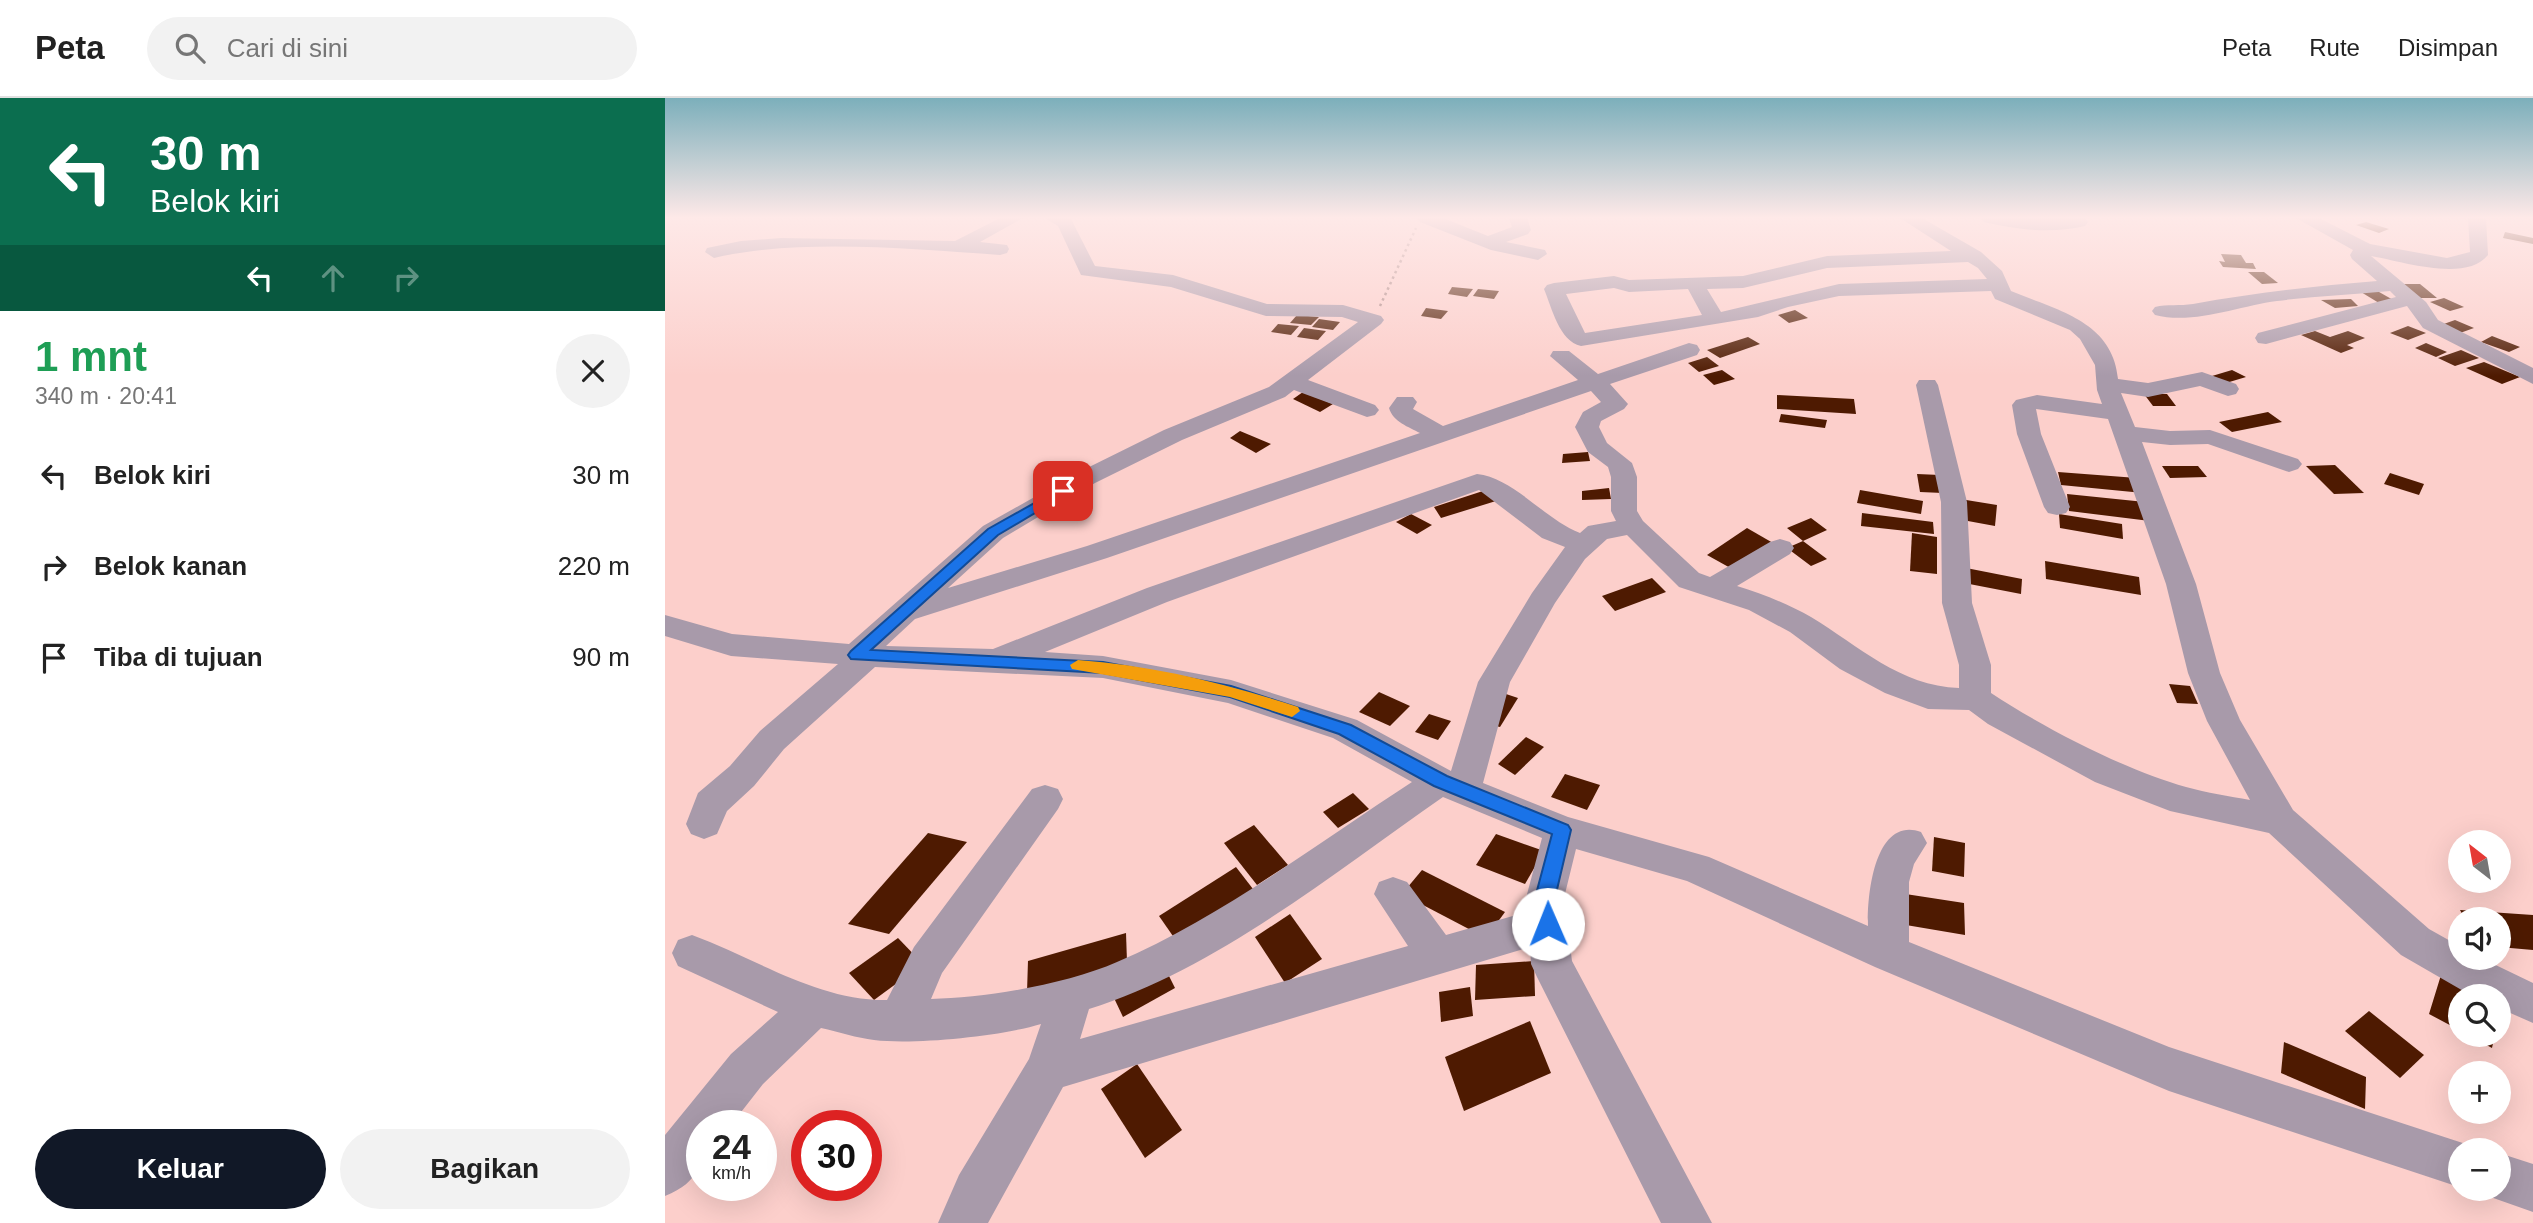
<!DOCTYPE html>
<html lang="id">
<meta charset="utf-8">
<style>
:root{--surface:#fff;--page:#f2f2f2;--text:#222;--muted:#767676;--line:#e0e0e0;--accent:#111827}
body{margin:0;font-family:Helvetica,sans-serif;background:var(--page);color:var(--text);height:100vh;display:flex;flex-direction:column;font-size:26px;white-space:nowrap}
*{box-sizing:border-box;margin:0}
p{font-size:23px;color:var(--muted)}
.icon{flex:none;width:38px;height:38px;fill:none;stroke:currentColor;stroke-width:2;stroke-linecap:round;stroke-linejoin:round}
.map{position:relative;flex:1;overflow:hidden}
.drawer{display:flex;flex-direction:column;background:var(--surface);width:665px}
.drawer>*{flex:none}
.banner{background:#0b6e4f;color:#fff;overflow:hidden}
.needle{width:46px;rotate:329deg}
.tools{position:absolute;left:1783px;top:732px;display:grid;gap:14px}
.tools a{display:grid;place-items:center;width:63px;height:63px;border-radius:50%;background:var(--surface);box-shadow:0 7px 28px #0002;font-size:35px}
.speed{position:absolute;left:21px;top:1012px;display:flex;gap:14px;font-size:35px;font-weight:700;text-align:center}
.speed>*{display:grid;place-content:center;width:91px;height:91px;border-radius:50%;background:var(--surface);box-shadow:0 7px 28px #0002;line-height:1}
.speed small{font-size:18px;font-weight:400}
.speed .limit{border:10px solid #d22;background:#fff;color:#111}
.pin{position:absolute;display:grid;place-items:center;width:60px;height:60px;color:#fff;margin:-30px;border-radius:14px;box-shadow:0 4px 10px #0006}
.me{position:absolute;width:77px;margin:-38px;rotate:359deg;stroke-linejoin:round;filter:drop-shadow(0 0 5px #0008)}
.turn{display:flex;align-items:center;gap:24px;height:147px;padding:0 35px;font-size:32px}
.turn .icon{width:91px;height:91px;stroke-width:2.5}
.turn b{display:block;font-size:49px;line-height:60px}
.lanes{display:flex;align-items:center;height:66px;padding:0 35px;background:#0003;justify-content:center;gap:35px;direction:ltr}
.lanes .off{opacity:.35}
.round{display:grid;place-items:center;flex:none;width:74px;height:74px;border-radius:37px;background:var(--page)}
.overview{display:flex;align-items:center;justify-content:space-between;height:119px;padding:0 35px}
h1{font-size:42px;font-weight:600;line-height:52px;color:#1e9e55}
.action{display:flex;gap:14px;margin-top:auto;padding:14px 35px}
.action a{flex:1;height:80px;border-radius:42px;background:var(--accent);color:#fff;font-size:28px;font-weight:600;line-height:80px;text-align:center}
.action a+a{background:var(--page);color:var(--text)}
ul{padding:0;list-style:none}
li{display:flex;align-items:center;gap:21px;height:91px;padding:0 35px}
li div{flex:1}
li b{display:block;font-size:26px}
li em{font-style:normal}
header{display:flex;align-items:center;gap:42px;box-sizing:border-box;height:98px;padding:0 35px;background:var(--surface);border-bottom:2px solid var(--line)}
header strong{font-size:33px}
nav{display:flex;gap:38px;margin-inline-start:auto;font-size:24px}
.search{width:490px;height:63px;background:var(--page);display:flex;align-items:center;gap:18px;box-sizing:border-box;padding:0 24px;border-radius:38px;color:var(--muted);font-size:26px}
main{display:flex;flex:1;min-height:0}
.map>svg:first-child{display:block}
.building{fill:#4e1a01}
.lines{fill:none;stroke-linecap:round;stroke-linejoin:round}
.path{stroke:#a98683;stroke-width:2.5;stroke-dasharray:2.5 3.5;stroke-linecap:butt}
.minor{fill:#a89aaa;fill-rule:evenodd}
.route{fill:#1a73e8;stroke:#114b97;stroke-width:2}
.slow{fill:#f59e0b}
</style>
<header>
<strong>Peta</strong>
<div class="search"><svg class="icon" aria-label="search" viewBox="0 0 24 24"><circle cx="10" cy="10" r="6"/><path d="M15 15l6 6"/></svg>Cari di sini</div>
<nav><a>Peta</a><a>Rute</a><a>Disimpan</a></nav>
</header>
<main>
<section class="drawer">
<div class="banner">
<div class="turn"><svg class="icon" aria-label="left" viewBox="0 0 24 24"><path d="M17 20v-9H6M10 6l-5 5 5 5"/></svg><div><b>30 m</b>Belok kiri</div></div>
<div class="lanes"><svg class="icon" aria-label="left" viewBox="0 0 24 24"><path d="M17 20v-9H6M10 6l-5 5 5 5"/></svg><svg class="icon off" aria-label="ahead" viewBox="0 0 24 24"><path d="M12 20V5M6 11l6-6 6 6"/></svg><svg class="icon off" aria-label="right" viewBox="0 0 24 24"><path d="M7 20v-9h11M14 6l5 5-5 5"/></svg></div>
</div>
<div class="overview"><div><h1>1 mnt</h1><p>340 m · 20:41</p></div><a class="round"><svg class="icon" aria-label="close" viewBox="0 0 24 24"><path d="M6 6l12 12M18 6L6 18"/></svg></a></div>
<ul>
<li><svg class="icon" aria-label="left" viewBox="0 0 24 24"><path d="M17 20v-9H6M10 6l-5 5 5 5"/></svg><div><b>Belok kiri</b></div><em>30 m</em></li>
<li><svg class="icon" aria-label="right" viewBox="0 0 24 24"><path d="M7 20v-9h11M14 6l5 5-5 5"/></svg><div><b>Belok kanan</b></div><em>220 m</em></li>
<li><svg class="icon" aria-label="arrive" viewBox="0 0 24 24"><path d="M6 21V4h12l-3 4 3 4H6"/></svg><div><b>Tiba di tujuan</b></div><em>90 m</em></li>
</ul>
<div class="action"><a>Keluar</a><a>Bagikan</a></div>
</section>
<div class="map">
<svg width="1868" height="1125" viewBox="0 0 1868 1125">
<rect width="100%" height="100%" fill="#fccfcb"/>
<g class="building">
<path d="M 1701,124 L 1724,131 L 1714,135 L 1691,127 Z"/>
<path d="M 1840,134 L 1868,140 L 1868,146 L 1838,140 Z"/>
<path d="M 1556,156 L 1576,157 L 1581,165 L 1588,165 L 1591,171 L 1558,169 L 1554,163 L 1560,164 Z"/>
<path d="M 1583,174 L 1599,174 L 1613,185 L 1597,186 Z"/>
<path d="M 1732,186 L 1755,186 L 1772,200 L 1749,200 Z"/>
<path d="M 787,189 L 808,191 L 802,199 L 783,196 Z"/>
<path d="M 1707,190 L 1730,203 L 1714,205 L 1691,191 Z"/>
<path d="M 813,191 L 834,193 L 829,201 L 808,198 Z"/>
<path d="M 1779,200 L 1799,209 L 1785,213 L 1765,204 Z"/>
<path d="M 1686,201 L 1693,208 L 1670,210 L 1656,202 Z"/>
<path d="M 761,210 L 783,213 L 776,221 L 756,218 Z"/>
<path d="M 1130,212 L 1143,220 L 1124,225 L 1113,217 Z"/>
<path d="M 632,217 L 654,219 L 646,227 L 625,225 Z"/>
<path d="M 654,221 L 675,224 L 668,232 L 647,229 Z"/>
<path d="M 1790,222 L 1809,230 L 1795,235 L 1776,227 Z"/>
<path d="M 613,226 L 634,228 L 626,237 L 606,234 Z"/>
<path d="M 1743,228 L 1761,235 L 1743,242 L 1725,235 Z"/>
<path d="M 639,230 L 661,233 L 653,242 L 632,239 Z"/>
<path d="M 1650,233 L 1665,239 L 1683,233 L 1700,240 L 1682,247 L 1689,250 L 1676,255 L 1636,237 Z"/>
<path d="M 1827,238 L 1855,249 L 1844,254 L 1816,244 Z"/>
<path d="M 1083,239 L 1095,246 L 1055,260 L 1042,252 Z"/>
<path d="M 1761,245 L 1782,254 L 1771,259 L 1750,250 Z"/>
<path d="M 1796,252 L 1814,260 L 1790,268 L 1773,260 Z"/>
<path d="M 1042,259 L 1054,268 L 1034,274 L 1023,265 Z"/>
<path d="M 1819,264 L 1855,279 L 1837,286 L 1801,270 Z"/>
<path d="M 1057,272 L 1070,281 L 1049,287 L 1038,277 Z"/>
<path d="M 1567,272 L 1581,279 L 1561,285 L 1547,278 Z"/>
<path d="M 638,294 L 668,306 L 655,314 L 628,301 Z"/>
<path d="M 1479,296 L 1502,296 L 1511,308 L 1488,308 Z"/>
<path d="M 1112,297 L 1189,301 L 1191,316 L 1112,311 Z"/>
<path d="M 1603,314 L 1617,324 L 1567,334 L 1554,324 Z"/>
<path d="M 1116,316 L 1162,322 L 1160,330 L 1114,324 Z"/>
<path d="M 575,333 L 606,346 L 591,355 L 565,340 Z"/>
<path d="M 923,354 L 925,363 L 897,365 L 898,356 Z"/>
<path d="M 1670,367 L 1699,395 L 1669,396 L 1641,368 Z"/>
<path d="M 1497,368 L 1533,368 L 1542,379 L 1505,380 Z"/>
<path d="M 1393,374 L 1472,380 L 1478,395 L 1396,387 Z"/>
<path d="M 1725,375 L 1759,386 L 1754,397 L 1719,386 Z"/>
<path d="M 1252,376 L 1275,377 L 1278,395 L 1255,394 Z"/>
<path d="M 944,390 L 946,401 L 917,402 L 917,393 Z"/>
<path d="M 821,392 L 831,403 L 776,420 L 769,409 Z"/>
<path d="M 1195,392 L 1258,403 L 1256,416 L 1192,405 Z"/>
<path d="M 1402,396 L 1480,404 L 1485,423 L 1404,413 Z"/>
<path d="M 1295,401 L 1332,407 L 1330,428 L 1292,421 Z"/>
<path d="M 1197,415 L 1268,424 L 1269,436 L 1196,428 Z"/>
<path d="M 746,416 L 767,427 L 752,436 L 731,424 Z"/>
<path d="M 1394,416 L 1457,426 L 1458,441 L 1395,430 Z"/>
<path d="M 1146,420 L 1162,432 L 1138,443 L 1162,461 L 1146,468 L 1122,450 L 1138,443 L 1122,430 Z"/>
<path d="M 1082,430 L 1108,445 L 1069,472 L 1042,457 Z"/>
<path d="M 1247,435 L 1272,439 L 1272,476 L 1245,473 Z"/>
<path d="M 1380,463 L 1474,479 L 1476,497 L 1381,481 Z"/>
<path d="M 1296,469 L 1357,481 L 1356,496 L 1294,484 Z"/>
<path d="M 987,480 L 1001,494 L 950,513 L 937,498 Z"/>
<path d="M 1504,586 L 1525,588 L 1533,606 L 1512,605 Z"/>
<path d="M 714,594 L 745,608 L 725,628 L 694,614 Z"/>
<path d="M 838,595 L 853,600 L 835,629 L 819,625 Z"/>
<path d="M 764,616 L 786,623 L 773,642 L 750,634 Z"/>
<path d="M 861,639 L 879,649 L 850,677 L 833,666 Z"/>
<path d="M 900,676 L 935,687 L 922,712 L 886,699 Z"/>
<path d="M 688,695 L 704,711 L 673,730 L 658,714 Z"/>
<path d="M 589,727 L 623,767 L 592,787 L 559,745 Z"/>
<path d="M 263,735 L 302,744 L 224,836 L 183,826 Z"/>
<path d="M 831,736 L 879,753 L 860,786 L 811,767 Z"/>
<path d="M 1269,739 L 1300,745 L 1299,779 L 1267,773 Z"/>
<path d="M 571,769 L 588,791 L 510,841 L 494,818 Z"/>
<path d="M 757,772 L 840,814 L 821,840 L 737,796 Z"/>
<path d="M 1234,795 L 1299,805 L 1300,837 L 1235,826 Z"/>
<path d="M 1795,812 L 1868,817 L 1868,852 L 1834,849 L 1834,821 L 1800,821 Z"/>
<path d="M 625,816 L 657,861 L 620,885 L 590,839 Z"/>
<path d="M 461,835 L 462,864 L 362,894 L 363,863 Z"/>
<path d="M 233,840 L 258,866 L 209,902 L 184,875 Z"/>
<path d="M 869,863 L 870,898 L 810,902 L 811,867 Z"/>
<path d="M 501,872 L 510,890 L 458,919 L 449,900 Z"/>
<path d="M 1776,877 L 1816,898 L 1796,898 L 1796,933 L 1764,916 Z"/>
<path d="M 805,889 L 808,918 L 776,924 L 774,894 Z"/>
<path d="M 1704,913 L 1759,957 L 1735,980 L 1680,933 Z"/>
<path d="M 865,923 L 886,975 L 799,1013 L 780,959 Z"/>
<path d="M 1801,936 L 1830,936 L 1827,950 Z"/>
<path d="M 1619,944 L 1701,979 L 1700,1011 L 1616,975 Z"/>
<path d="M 472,966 L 517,1032 L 480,1060 L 436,991 Z"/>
</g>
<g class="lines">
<path class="path" d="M 715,208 L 751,130"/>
<g class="minor">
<path d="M 335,120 L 358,120 L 315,144 L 342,147 L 344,151 L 342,155 L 335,157 C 248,151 133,140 49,160 L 40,154 L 42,150 L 76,143 L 116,140 L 290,143 Z"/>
<path d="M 380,120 L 406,121 L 430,168 L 508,177 L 602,206 L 678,207 L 716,218 L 719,222 L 716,226 L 643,282 L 710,307 L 714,312 L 710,317 L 702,319 L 629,292 L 620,299 L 517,342 L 430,385 L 338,440 L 283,490 L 422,448 L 755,335 C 744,329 728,324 724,310 L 732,299 L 748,299 L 752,304 L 748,311 L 778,328 L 913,282 L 885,258 L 888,253 L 904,253 L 933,276 L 1024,245 L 1032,247 L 1035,252 L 1032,257 L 945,286 L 963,306 L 959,311 L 936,323 L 934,329 L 942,345 L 967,365 L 972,379 L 972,413 L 978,423 L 1034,475 L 1045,479 L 1105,444 L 1115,441 L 1125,444 L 1129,450 L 1125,456 L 1072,488 C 1098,496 1123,506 1146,519 C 1194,548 1235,588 1294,590 L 1294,567 L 1277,505 L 1276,404 L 1251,287 L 1254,282 L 1270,282 L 1273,287 L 1302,404 L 1307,505 L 1326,567 L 1326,595 C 1379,630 1460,672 1521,689 C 1542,695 1564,698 1585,702 L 1542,623 L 1523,575 L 1501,486 L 1443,321 L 1371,311 L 1376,336 L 1405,409 L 1401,415 L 1392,417 L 1383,415 L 1379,409 L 1352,336 L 1347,307 L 1351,302 L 1372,297 L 1437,306 L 1432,292 L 1430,267 L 1415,241 L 1405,232 L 1330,201 L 1326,193 L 1174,198 L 1123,209 L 1093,219 L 916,248 C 894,243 887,210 879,191 L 882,187 L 889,185 L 949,178 L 964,182 L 1078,178 L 1162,158 L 1286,153 L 1235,120 L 1257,120 L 1316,154 L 1337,173 L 1346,193 C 1391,212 1448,223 1453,281 L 1483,285 L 1537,274 L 1571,286 L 1574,291 L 1571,296 L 1563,298 L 1535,288 L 1483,299 L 1456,295 L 1470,329 L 1505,333 L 1545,332 L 1633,361 L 1637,366 L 1633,371 L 1624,374 L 1543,346 L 1505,347 L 1477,344 L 1531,486 L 1555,575 L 1575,622 L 1628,712 L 1764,831 L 1796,849 L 1796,859 L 1814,859 L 1868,885 L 1868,925 L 1834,910 L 1834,898 L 1807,898 L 1736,857 L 1604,735 L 1505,713 L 1430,684 L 1323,626 L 1304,612 L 1263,611 L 1220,595 L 1175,571 L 1125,534 L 1084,512 L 1014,489 L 962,437 L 942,441 L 920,461 L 890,505 L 845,584 L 818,685 L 903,719 L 1044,759 L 1203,828 C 1202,796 1210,718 1256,734 L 1262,745 L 1249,766 L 1244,784 L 1244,844 L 1504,949 L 1813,1050 L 1796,1052 L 1797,1090 L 1504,993 L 1210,869 L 1022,783 L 911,751 L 899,800 L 907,863 L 1047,1125 L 996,1125 L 872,879 L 866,866 L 865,849 L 398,989 L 323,1125 L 273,1125 L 294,1077 L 364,961 L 376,926 C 337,938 250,947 209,942 C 192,940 174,934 156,930 L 98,986 L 66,1027 L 37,1027 C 37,1064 38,1082 0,1098 L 0,1037 L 66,956 L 113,914 L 13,868 L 7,855 L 13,842 L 27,837 C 90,860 153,903 222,902 L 249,849 L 367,691 L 380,687 L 393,691 L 398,701 L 393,711 L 277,875 L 266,901 C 321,900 402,886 452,864 C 555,820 653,745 747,684 L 668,640 L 563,605 L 438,580 L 210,569 L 119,651 L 89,688 L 62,713 L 52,736 L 39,741 L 26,736 L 21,726 L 33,695 L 65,668 L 95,633 L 173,566 L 66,558 L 0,538 L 0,517 L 67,536 L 184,546 L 318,428 L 412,375 L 499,332 L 604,289 L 693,224 L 677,219 L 601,218 L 506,189 L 416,177 L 393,128 ZM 1303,164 L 1313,170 L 1322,181 L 1174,186 L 1056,214 L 1042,191 L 1078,190 L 1162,170 ZM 949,190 L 964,194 L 1023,191 L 1037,217 L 920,235 L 901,196 ZM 926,293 L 936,304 L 918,314 L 910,329 L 923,354 L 943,369 L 946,379 L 946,413 L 951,423 L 923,428 L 915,435 C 879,421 849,380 812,376 L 482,490 L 328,551 L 221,548 L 250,521 L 442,460 ZM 814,392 L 877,440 L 900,449 L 867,495 L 813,584 L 786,673 L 692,622 L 566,582 L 438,558 L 380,554 L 502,504 ZM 778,699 L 877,740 L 861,800 L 862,814 L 781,837 L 742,784 L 728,779 L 714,784 L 709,796 L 743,848 L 415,941 L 424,911 C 550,872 670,774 778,699 Z"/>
<path d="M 752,120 L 778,120 L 823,138 L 847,129 L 844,120 L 862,120 L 866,132 L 863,136 L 841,144 L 880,152 L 882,156 L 873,162 L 826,152 L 755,124 Z"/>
<path d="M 1316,120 L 1420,120 L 1423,124 L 1420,128 C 1386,136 1353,132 1319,124 Z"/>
<path d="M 1631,120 L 1654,120 L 1705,146 L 1782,160 L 1805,154 L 1803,120 L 1821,120 L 1823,157 C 1801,185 1736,163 1706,158 L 1761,204 L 1773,222 L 1868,270 L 1868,286 L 1758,230 L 1742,208 L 1601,246 L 1593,245 L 1590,240 L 1593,235 L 1731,199 L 1725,193 C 1687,197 1649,198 1612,203 C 1574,208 1528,227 1490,217 L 1487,213 L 1490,209 C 1502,206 1515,208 1528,206 C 1589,195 1650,188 1712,183 L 1687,161 L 1685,157 L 1688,152 Z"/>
<path d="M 1834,1055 L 1868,1066 L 1868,1114 L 1817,1096 L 1815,1090 L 1834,1090 Z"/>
</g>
</g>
<linearGradient id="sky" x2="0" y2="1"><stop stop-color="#7cafbb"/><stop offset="0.43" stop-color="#fee9e8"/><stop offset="1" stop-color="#fee9e8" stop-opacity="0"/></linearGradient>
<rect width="1868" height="278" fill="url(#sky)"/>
<path class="route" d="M 398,389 L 402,391 L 402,396 L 333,437 L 206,552 L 438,564 L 566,588 L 686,627 L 782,678 L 903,727 L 906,732 L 890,800 L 893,826 L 890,832 L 883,835 L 875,832 L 870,800 L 887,736 L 769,688 L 674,636 L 565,599 L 438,575 L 186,561 L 183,557 L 186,553 L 323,431 Z"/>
<path class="slow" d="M 413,562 C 487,567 562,586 633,609 L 635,613 L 627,619 L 565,599 L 407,571 L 405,567 Z"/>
</svg>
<div class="tools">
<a><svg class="needle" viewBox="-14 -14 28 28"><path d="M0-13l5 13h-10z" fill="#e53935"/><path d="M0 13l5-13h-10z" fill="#767676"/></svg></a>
<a><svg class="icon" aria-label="sound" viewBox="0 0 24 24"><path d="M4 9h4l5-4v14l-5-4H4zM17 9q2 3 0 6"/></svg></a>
<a><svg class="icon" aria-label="search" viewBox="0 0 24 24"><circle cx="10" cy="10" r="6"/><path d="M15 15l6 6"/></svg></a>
<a>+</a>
<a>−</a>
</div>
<div class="speed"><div>24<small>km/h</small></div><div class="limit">30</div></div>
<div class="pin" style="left:398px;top:393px;background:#d93025"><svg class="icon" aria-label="arrive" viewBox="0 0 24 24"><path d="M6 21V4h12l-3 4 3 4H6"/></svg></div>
<svg class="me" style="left:883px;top:826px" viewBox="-20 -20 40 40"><circle r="19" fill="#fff"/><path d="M0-13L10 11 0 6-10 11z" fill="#1a73e8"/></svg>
</div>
</main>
